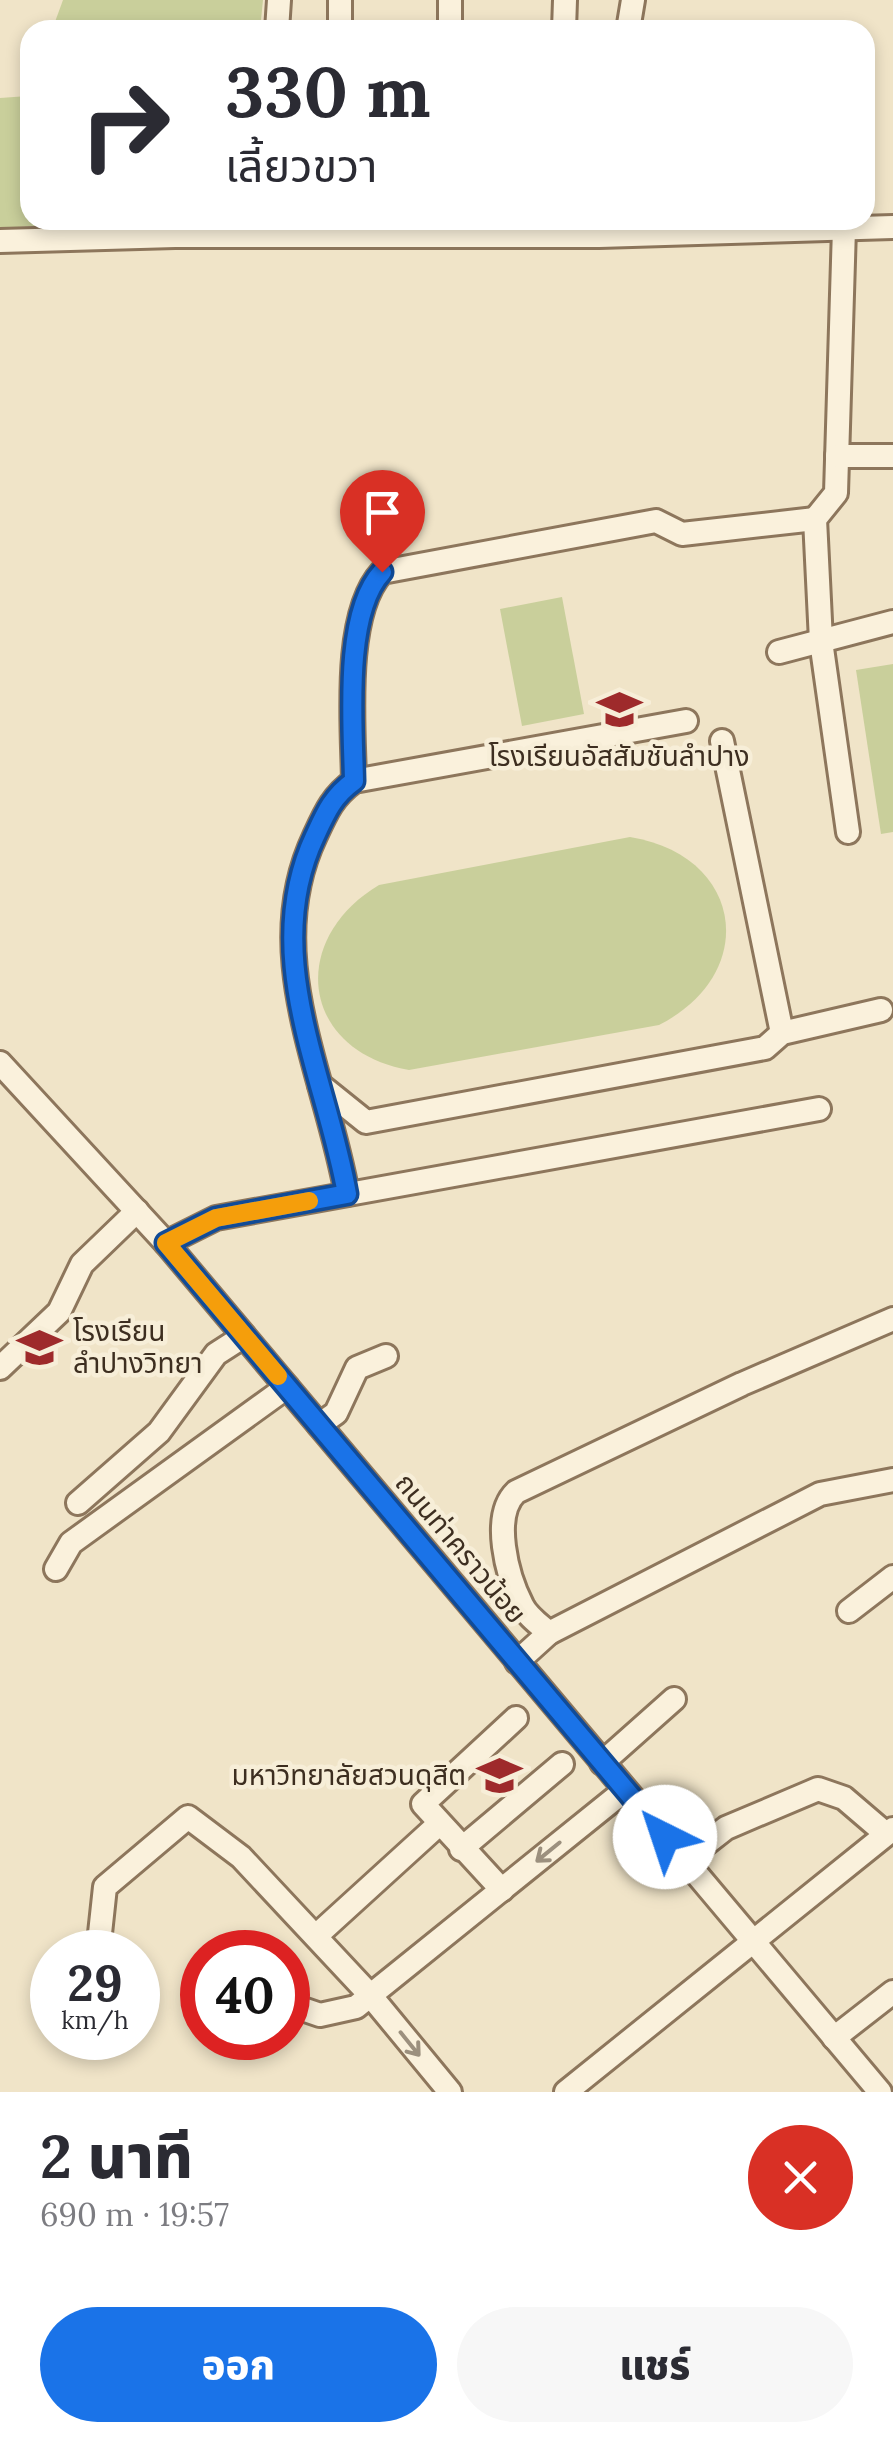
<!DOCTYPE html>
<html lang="th">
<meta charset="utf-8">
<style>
:root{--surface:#fff;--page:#f7f7f7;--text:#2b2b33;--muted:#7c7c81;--accent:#1a73e8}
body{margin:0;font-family:Lora,"Noto Sans Thai",serif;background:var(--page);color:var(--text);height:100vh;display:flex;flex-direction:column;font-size:38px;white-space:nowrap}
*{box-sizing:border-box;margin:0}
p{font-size:32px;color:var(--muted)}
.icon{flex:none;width:55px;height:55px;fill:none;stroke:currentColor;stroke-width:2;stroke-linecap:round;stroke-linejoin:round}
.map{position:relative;height:2092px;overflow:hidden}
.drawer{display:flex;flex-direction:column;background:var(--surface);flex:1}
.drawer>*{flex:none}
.banner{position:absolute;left:20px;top:20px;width:855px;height:210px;border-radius:30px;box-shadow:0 5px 15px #0003;background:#fff;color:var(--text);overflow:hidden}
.speed{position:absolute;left:30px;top:1930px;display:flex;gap:20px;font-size:50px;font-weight:700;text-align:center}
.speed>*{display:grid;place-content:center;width:130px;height:130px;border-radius:50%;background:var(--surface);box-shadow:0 5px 15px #0003;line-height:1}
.speed small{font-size:25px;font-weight:400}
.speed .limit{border:15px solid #d22;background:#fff;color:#111}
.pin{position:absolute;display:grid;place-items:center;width:85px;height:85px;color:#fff;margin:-102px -42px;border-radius:50% 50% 50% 0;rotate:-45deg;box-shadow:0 0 10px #0007}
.pin .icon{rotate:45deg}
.me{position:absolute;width:110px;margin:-55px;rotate:319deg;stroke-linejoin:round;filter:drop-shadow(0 0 8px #0008)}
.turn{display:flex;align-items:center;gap:35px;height:210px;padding:0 40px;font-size:45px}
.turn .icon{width:130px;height:130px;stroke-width:2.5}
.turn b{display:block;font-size:70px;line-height:85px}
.round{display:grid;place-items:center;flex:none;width:105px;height:105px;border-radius:52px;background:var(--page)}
.overview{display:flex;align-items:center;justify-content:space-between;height:170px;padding:0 40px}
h1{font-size:60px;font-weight:800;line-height:75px}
.action{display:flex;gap:20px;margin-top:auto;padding:20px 40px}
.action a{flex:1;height:115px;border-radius:60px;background:var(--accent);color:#fff;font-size:40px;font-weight:800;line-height:115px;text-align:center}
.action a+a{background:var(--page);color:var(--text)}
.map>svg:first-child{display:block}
.green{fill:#c9cf9b}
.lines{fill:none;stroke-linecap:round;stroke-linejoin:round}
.minor-casing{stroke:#8d765c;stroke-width:28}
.minor{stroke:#faf1dc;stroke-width:22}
.oneway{stroke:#9c907e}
.route-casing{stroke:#114b97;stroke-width:25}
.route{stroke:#1a73e8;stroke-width:18}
.slow{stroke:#f59e0b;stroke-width:18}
.labels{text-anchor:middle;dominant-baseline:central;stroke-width:9;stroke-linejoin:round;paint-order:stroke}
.poi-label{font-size:28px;fill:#3d2e20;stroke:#f7eed8}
.street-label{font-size:28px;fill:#3d2e20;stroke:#f7eed8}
</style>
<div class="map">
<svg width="893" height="2092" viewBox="0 0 893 2092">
<rect width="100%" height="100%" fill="#f0e4c8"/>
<g class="green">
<path d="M 63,0 L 263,0 L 260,30 L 52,30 Z"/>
<path d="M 30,91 L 30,220 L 146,220 L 0,228 L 0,98 L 28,96 Z"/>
<path d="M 562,597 L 584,714 L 522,726 L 500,609 Z"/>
<path d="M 893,664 L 893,832 L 881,834 L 856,670 Z"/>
<path d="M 630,837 C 743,855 761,973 659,1025 L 409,1070 C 301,1051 287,940 379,885 Z"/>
</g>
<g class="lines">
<defs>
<g id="minor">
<path d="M 277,30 L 279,0"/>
<path d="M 340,30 L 340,0"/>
<path d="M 450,30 L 450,0"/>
<path d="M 564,30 L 565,0"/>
<path d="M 628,30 L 633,0"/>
<path d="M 844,228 L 836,493 L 815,519 L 821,641 L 848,832"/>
<path d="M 0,241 L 175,236 L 599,236 L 893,227"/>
<path d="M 837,456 L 893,456"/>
<path d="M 779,652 L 893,622"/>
<path d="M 722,741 L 782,1033"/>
<path d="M 354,781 C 353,725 343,614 382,572 L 656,521 L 682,534 L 815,519"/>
<path d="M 0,1063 L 166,1243 L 880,2092"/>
<path d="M 320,1085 L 366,1122 L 765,1048 L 782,1033 L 881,1010"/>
<path d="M 347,1194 C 326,1075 259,954 315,836 C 326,812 333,796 354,781 L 686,721"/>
<path d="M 166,1243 L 216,1218 L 819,1109"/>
<path d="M 0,1368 L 59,1312 L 82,1264 L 137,1211"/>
<path d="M 319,1425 L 336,1413 L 357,1368 L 386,1356"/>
<path d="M 78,1503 L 159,1432 L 216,1354 L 244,1336"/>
<path d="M 56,1569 L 71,1543 L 287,1387"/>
<path d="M 849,1611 L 893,1577"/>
<path d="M 549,1633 L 820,1494 L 893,1480"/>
<path d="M 517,1662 L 549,1633 C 540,1625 527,1616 522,1605 C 507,1576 491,1516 516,1492 L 742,1384 L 893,1319"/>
<path d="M 602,1763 L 674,1699"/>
<path d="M 461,1849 L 562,1764"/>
<path d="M 685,1860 L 726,1828 L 818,1789 L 844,1798 L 886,1834"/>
<path d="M 502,1890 L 423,1804 L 516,1718"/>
<path d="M 316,1936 L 439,1824"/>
<path d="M 98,1952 L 105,1887 L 188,1817 L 241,1857 L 370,1995 L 450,2092"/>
<path d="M 288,2004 L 320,2015 L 356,2007 L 624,1791"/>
<path d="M 834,2038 L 893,1992"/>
<path d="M 566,2092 L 893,1829"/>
</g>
</defs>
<use href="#minor" class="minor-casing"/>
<use href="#minor" class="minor"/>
</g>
<defs><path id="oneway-shaft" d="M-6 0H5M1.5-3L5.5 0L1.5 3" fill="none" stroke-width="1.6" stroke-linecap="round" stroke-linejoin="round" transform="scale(2.5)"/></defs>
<g class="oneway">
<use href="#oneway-shaft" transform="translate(548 1852) rotate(141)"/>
<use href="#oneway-shaft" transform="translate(410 2044) rotate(51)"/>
</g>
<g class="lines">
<defs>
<path id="route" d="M 382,572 C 343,614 353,725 354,781 C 333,796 326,812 315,836 C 259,955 326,1075 347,1194 L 216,1218 L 166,1243 L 665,1837"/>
</defs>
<use href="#route" class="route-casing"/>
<use href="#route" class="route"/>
<path class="slow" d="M 278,1376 L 166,1243 L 216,1218 L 309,1201"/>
</g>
<defs>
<symbol id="school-bare" viewBox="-9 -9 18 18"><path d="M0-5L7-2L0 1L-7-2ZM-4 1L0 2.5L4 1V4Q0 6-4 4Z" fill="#9e2a2b" stroke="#f7eed8" stroke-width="2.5" paint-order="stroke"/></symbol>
<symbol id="university-bare" viewBox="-9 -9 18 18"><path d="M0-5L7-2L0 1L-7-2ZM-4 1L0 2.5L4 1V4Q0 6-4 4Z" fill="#9e2a2b" stroke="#f7eed8" stroke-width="2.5" paint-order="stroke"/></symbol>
</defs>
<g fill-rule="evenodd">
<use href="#school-bare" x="588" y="678" width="63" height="63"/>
<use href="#school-bare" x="8" y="1316" width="63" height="63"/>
<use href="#university-bare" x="468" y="1744" width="63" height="63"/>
</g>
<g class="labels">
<g class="poi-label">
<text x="619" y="756">โรงเรียนอัสสัมชันลำปาง</text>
<text x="73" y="1331" text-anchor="start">โรงเรียน<tspan x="73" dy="32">ลำปางวิทยา</tspan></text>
<text x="466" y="1775" text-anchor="end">มหาวิทยาลัยสวนดุสิต</text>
</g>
<g class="street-label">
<text transform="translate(461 1548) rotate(50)">ถนนท่าคราวน้อย</text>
</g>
</g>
</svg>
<div class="speed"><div>29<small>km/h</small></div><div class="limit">40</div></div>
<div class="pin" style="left:382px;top:572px;background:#d93025"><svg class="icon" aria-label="arrive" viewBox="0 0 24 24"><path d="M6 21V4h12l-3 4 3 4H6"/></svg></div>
<svg class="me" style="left:665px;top:1837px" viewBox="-20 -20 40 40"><circle r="19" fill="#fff"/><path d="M0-13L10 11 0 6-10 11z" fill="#1a73e8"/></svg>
<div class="banner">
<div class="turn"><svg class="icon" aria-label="right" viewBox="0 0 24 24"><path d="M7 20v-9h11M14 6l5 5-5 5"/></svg><div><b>330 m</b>เลี้ยวขวา</div></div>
</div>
</div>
<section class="drawer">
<div class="overview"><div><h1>2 นาที</h1><p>690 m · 19:57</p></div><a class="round" style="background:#d93025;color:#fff"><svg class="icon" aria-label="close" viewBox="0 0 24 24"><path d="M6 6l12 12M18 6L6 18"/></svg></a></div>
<div class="action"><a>ออก</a><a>แชร์</a></div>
</section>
